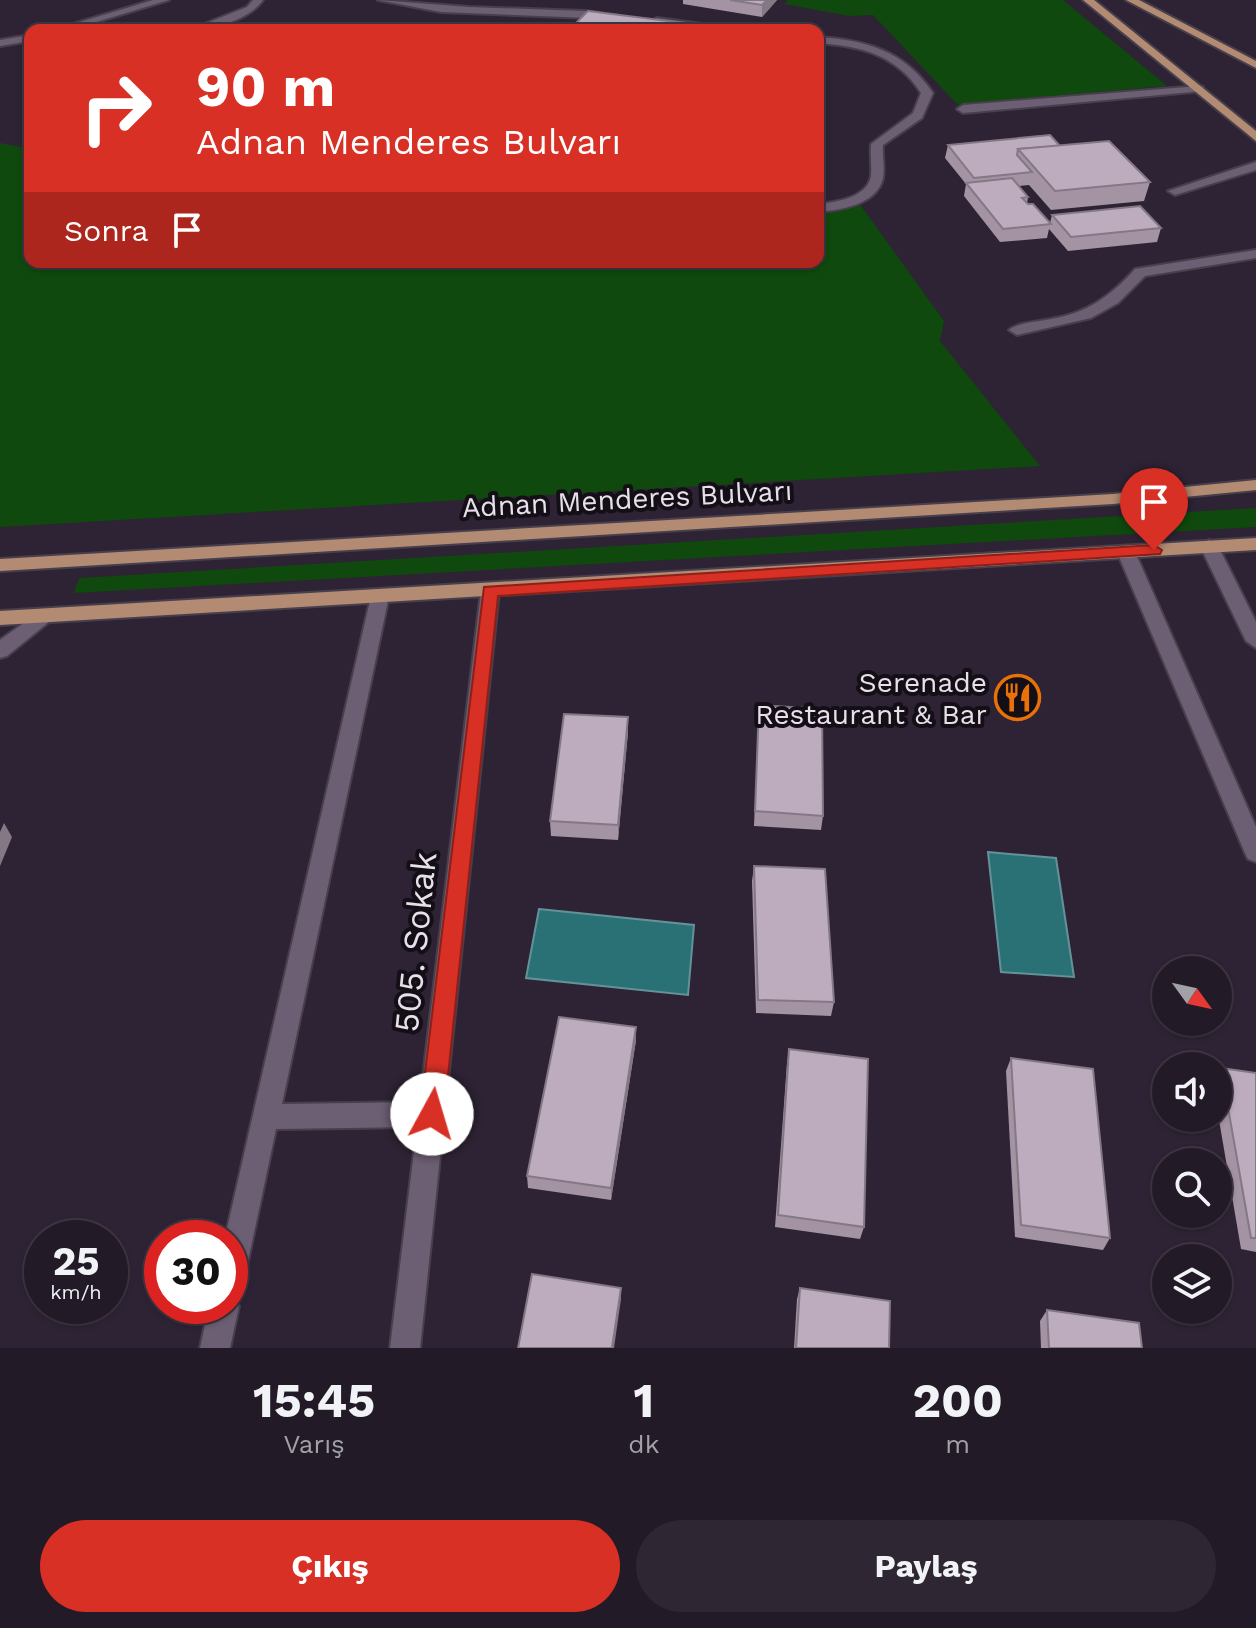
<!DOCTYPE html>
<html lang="tr">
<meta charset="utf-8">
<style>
:root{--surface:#221a27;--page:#2e2733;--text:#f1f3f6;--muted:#a2a1a7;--line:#3f3844;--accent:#d93025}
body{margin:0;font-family:"Work Sans",sans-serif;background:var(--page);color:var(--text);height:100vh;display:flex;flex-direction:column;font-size:30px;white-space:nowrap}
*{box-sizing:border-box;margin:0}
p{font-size:26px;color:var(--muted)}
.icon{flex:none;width:44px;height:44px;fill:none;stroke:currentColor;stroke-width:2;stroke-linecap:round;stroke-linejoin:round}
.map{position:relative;height:1348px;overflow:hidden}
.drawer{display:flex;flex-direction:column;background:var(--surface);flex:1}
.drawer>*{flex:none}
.banner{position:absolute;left:24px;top:24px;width:800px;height:244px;border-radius:16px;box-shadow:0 2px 6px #0004,0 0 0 2px var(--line);background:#d93025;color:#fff;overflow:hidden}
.needle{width:52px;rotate:123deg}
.controls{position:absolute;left:1152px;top:956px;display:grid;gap:16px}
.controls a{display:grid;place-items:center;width:80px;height:80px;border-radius:50%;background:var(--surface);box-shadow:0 2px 6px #0004,0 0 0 2px var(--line);font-size:40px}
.speed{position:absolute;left:24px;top:1220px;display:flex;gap:16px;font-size:40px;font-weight:700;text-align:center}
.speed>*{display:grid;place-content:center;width:104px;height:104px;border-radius:50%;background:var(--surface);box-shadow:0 2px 6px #0004,0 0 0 2px var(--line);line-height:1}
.speed small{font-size:20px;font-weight:400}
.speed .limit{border:12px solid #d22;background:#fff;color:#111}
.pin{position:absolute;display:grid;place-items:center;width:68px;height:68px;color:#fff;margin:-82px -34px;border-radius:50% 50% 50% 0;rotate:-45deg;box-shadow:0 0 8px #0007}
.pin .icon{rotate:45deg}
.me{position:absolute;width:88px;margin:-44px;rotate:6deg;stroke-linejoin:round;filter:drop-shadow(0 0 6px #0008)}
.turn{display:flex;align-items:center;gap:28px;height:168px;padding:0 40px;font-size:36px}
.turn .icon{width:104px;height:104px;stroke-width:2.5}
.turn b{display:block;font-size:56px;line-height:68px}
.then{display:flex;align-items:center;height:76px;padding:0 40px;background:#0003;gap:16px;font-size:30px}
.eta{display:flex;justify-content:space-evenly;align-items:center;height:136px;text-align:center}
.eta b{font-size:48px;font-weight:700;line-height:56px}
.primary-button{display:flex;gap:16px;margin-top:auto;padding:16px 40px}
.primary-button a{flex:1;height:92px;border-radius:48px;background:var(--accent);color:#fff;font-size:32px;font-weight:700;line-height:92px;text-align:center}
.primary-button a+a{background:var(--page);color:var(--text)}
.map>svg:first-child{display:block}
.green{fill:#0f490d}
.water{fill:#2a7176;stroke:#639299;stroke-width:2}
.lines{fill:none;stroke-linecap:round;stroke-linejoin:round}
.minor-casing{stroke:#483f4d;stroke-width:4}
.major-casing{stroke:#483f4d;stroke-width:4}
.minor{fill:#6c5f73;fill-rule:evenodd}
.major{fill:#b28b72;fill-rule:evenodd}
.wall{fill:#a393a3}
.shaded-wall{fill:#847885}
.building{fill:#bdabbe;stroke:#847885;stroke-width:2}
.route{fill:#d93025;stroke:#8d1f18;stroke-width:2}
.labels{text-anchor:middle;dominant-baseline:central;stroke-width:8;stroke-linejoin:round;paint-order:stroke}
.street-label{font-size:28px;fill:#e7e0eb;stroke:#140f16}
.poi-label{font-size:28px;fill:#e7e0eb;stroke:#140f16;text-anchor:end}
.near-street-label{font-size:34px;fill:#e7e0eb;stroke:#140f16}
</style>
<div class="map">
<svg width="1256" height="1348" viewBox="0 0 1256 1348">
<rect width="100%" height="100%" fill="#2e2334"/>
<g class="green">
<path d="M 788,0 L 1063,0 L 1167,86 L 957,104 L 873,15 L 849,16 L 785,4 Z"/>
<path d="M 0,143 L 30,149 L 30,262 L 818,262 L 818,208 L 856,199 L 944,321 L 940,341 L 1040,466 L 0,527 Z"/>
<path d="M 1256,508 L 1256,527 L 74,593 L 79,578 Z"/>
</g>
<g class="water">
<path d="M 988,852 L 1056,858 L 1074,977 L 1001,972 Z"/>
<path d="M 539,909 L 694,925 L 688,995 L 526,978 Z"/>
</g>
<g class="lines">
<defs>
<g id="minor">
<path d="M 153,0 L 169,0 L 70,30 L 53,30 Z"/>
<path d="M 253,0 L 263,0 C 249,20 213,30 189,30 L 247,7 Z"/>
<path d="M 378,0 L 469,7 L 585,11 L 619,16 L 614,19 L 441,12 Z"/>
<path d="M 657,18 L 725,27 L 730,30 L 701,30 L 653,23 L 652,21 Z"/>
<path d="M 30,35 L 30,41 L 0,46 L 0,40 Z"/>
<path d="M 818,37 C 866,40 905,51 933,93 L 922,118 L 883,145 C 882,156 885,167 883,178 C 877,205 840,210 818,212 L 818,204 C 836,202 867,198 871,176 C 872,166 870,155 871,144 L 913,113 L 921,93 C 897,55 861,46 818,43 Z"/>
<path d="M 1199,86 L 1203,87 L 1203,91 L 963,113 L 957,109 L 963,105 Z"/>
<path d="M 1256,162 L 1256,170 L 1175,195 L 1168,191 Z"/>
<path d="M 1256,250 L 1256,258 L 1145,276 L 1118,303 L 1091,318 L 1017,335 L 1009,330 C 1019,322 1038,322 1051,319 C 1087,313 1111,296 1135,269 Z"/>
<path d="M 1209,540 L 1218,546 L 1256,622 L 1256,648 L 1246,641 L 1200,546 Z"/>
<path d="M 1126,546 L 1135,552 L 1256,827 L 1256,862 L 1248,859 L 1245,853 L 1117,552 Z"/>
<path d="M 490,585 L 499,591 L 420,1348 L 390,1348 L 417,1127 L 276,1129 L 244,1280 L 240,1290 L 231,1294 L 239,1306 L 230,1348 L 200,1348 L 209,1306 L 230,1306 L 230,1238 L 225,1238 L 371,596 L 380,590 L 389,596 L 282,1104 L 420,1102 L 481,591 Z"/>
<path d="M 43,609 L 53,616 L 50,621 L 7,656 L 0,658 L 0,640 Z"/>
</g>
<g id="major">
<path d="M 1083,0 L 1094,0 L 1256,131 L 1256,141 Z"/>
<path d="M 1126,0 L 1139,0 L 1256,61 L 1256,68 Z"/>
<path d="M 1256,480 L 1256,490 L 1113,504 L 0,571 L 0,559 L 1113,494 Z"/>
<path d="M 1256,538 L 1256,550 L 0,625 L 0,611 Z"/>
</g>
</defs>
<use href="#minor" class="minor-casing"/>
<use href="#major" class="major-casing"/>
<use href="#minor" class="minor"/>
<use href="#major" class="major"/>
</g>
<g class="wall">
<path d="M 683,0 L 777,0 L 762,17 L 683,4 Z"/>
<path d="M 948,145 L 1060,146 L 1150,182 L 1144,201 L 1051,210 L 1029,185 L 1019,186 L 1028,197 L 1027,203 L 1050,223 L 1052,215 L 1161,228 L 1157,242 L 1068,251 L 1049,229 L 1047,238 L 1000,242 L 964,196 L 966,184 L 945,158 Z"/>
<path d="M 759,705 L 823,816 L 821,830 L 754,826 Z"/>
<path d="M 628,732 L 618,840 L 551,836 L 550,821 Z"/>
<path d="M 754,866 L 834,1002 L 831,1016 L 756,1013 L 752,881 Z"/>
<path d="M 636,1027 L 636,1040 L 611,1200 L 528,1188 L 527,1176 Z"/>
<path d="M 789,1049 L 864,1227 L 860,1239 L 775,1227 L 787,1063 Z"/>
<path d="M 1011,1058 L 1110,1238 L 1103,1250 L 1015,1237 L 1006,1071 Z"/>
<path d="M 1221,1068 L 1256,1073 L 1256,1252 L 1241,1249 L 1218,1114 L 1218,1073 Z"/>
<path d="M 800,1288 L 889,1348 L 794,1348 L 797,1299 Z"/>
<path d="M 1047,1310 L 1142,1348 L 1041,1348 L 1040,1321 Z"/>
</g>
<g class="shaded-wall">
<path d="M 767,0 L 777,0 L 762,17 L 762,5 Z"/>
<path d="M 628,717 L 628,732 L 618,840 L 618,825 Z"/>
<path d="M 4,823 L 12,837 L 0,866 L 0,832 Z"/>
<path d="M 636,1027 L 636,1040 L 611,1200 L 611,1188 Z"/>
<path d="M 621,1288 L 621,1299 L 614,1348 L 612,1348 Z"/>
</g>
<g class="building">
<path d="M 730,0 L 767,0 L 762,5 Z"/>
<path d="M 588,11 L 684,23 L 679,30 L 570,29 Z"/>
<path d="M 1050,135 L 1060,146 L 1018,149 L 1017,155 L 1032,172 L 974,178 L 948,145 Z"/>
<path d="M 1109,141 L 1150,182 L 1055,191 L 1018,149 Z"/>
<path d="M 1012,178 L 1028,197 L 1022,198 L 1028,204 L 1033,204 L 1051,224 L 1003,229 L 966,183 Z"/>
<path d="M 1140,206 L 1161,228 L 1071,237 L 1052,215 Z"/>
<path d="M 759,705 L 822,709 L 823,816 L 755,811 Z"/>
<path d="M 564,714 L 628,717 L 618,825 L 550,821 Z"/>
<path d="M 754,866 L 825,869 L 834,1002 L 758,1000 Z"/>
<path d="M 559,1017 L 636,1027 L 611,1188 L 527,1176 Z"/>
<path d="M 789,1049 L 868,1059 L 864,1227 L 778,1215 Z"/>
<path d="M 1011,1058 L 1093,1069 L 1110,1238 L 1021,1225 Z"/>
<path d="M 1221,1068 L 1256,1073 L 1256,1238 L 1251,1238 Z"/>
<path d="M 532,1274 L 621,1288 L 612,1348 L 518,1348 Z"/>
<path d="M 800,1288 L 890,1301 L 889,1348 L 796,1348 Z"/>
<path d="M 1047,1310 L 1139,1323 L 1142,1348 L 1049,1348 Z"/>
</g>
<path class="route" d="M 1154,545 L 1162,550 L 1160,554 L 498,596 L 444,1114 L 440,1122 L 432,1125 L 423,1122 L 420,1114 L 484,587 Z"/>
<defs>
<symbol id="restaurant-ring" viewBox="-11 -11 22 22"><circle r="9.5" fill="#140f16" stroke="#e8710a" stroke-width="1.5"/><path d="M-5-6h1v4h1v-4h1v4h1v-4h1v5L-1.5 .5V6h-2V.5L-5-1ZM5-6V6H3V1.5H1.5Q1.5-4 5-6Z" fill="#e8710a"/></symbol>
</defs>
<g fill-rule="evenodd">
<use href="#restaurant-ring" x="992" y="672" width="51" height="51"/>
</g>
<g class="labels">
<g class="street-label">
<text transform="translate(627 499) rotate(-3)">Adnan Menderes Bulvarı</text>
</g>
<g class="poi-label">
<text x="987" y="682">Serenade<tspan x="987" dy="32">Restaurant &amp; Bar</tspan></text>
</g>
<g class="near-street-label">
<text transform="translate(415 942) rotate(-84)">505. Sokak</text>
</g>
</g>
</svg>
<div class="controls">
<a><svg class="needle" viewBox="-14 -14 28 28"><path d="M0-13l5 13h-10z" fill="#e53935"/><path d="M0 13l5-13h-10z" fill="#a2a1a7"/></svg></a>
<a><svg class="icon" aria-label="sound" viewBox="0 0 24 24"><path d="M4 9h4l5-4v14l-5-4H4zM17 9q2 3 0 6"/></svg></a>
<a><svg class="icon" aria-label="search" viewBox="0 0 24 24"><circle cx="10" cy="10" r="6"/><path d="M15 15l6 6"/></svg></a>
<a><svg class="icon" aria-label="layers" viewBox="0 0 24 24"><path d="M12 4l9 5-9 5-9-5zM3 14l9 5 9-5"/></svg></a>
</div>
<div class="speed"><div>25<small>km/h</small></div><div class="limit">30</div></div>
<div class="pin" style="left:1154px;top:550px;background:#d93025"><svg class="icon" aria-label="arrive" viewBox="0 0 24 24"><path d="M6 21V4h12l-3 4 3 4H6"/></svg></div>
<svg class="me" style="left:432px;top:1114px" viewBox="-20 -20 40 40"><circle r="19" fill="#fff"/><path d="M0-13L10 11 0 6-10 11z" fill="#d93025"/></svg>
<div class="banner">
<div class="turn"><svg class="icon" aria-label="right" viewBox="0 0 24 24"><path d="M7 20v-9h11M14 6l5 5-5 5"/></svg><div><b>90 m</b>Adnan Menderes Bulvarı</div></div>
<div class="then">Sonra<svg class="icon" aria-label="arrive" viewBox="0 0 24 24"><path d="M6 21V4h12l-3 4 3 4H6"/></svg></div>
</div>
</div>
<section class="drawer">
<div class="eta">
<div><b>15:45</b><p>Varış</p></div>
<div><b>1</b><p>dk</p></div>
<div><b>200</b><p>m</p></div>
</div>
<div class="primary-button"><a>Çıkış</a><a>Paylaş</a></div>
</section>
